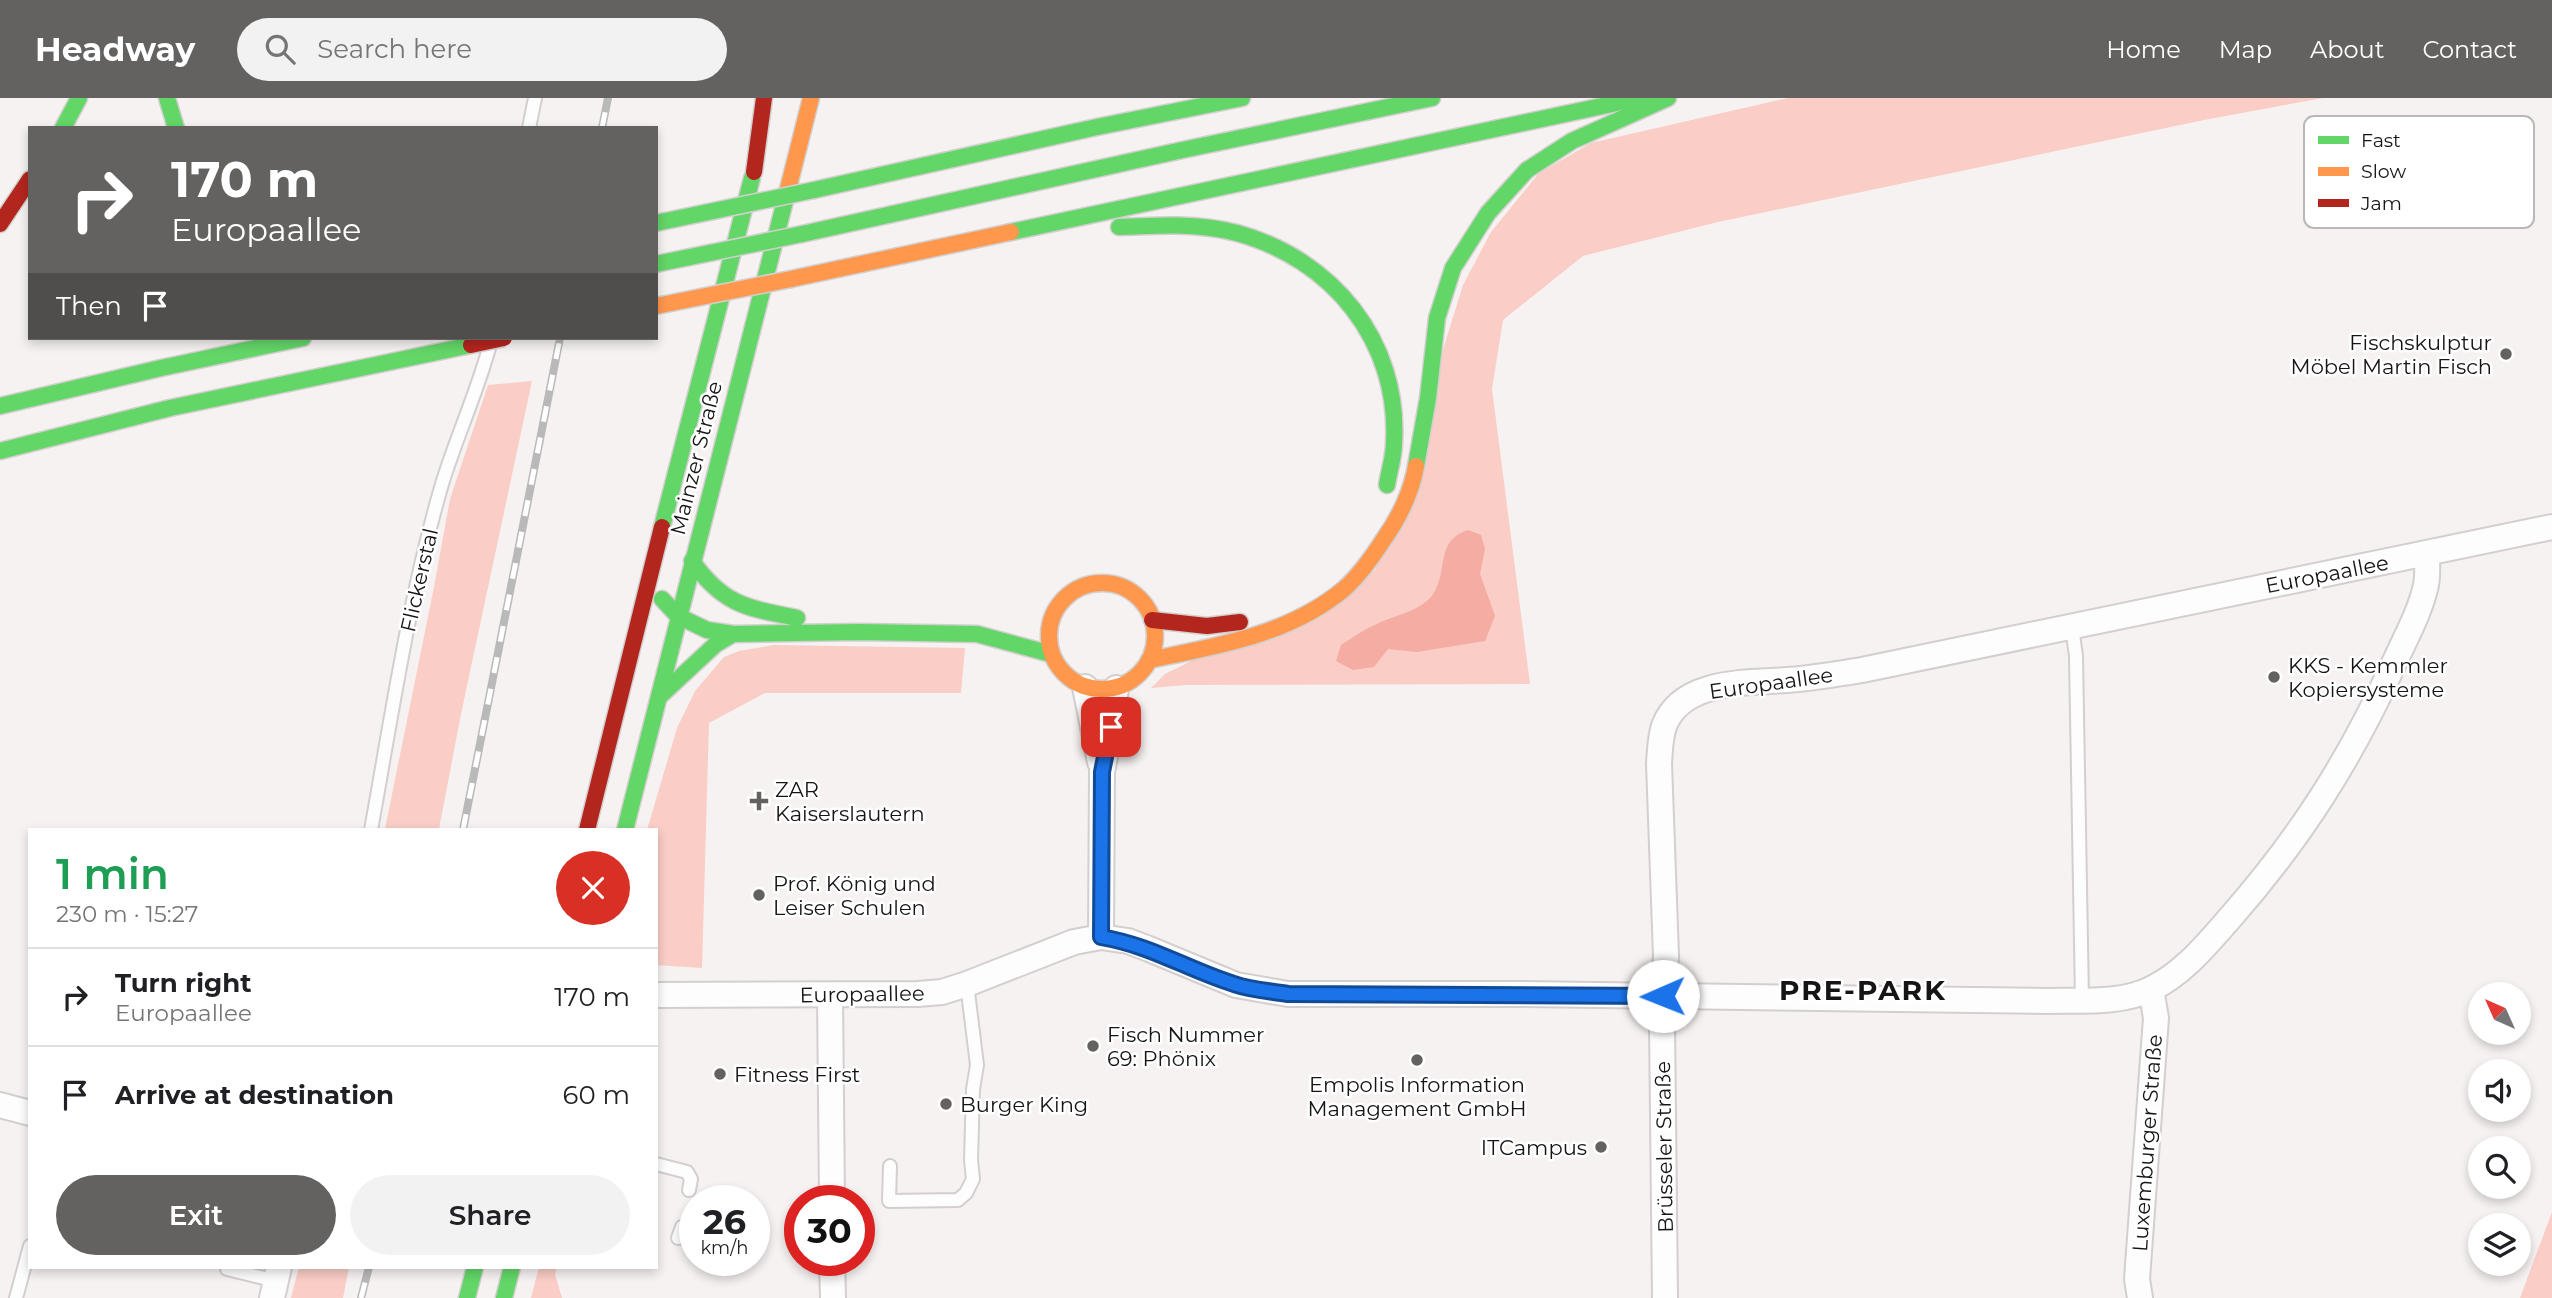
<!DOCTYPE html>
<meta charset="utf-8">
<style>
:root{--surface:#fff;--page:#f2f2f2;--text:#202124;--muted:#757577;--line:#e0e0e0;--accent:#646261}
body{margin:0;font-family:Montserrat,sans-serif;background:var(--page);color:var(--text);height:100vh;display:flex;flex-direction:column;font-size:26px;white-space:nowrap}
*{box-sizing:border-box;margin:0}
p{font-size:23px;color:var(--muted)}
.icon{flex:none;width:38px;height:38px;fill:none;stroke:currentColor;stroke-width:2;stroke-linecap:round;stroke-linejoin:round}
.map{position:relative;flex:1;overflow:hidden}
.sheet{position:absolute;left:28px;top:730px;width:630px;height:441px;display:flex;flex-direction:column;background:var(--surface);border-radius:0px;box-shadow:0 4px 10px #0003}
.sheet>*{flex:none}
.top-card{position:absolute;left:28px;top:28px;width:630px;height:214px;border-radius:0px;box-shadow:0 4px 10px #0003;background:#646261;color:#fff;overflow:hidden}
.needle{width:46px;rotate:315deg}
.buttons{position:absolute;left:2468px;top:884px;display:grid;gap:14px}
.buttons a{display:grid;place-items:center;width:63px;height:63px;border-radius:50%;background:var(--surface);box-shadow:0 4px 10px #0003;font-size:35px}
.speed{position:absolute;left:679px;top:1087px;display:flex;gap:14px;font-size:35px;font-weight:700;text-align:center}
.speed>*{display:grid;place-content:center;width:91px;height:91px;border-radius:50%;background:var(--surface);box-shadow:0 4px 10px #0003;line-height:1}
.speed small{font-size:18px;font-weight:400}
.speed .limit{border:10px solid #d22;background:#fff;color:#111}
.pin{position:absolute;display:grid;place-items:center;width:60px;height:60px;color:#fff;margin:-30px;border-radius:14px;box-shadow:0 4px 10px #0006}
.me{position:absolute;width:77px;margin:-38px;rotate:269deg;stroke-linejoin:round;filter:drop-shadow(0 0 5px #0008)}
.turn{display:flex;align-items:center;gap:24px;height:147px;padding:0 28px;font-size:32px}
.turn .icon{width:91px;height:91px;stroke-width:2.5}
.turn b{display:block;font-size:49px;line-height:60px}
.then{display:flex;align-items:center;height:66px;padding:0 28px;background:#0003;gap:14px;font-size:26px}
.round{display:grid;place-items:center;flex:none;width:74px;height:74px;border-radius:37px;background:var(--page)}
.summary{display:flex;align-items:center;justify-content:space-between;height:119px;padding:0 28px}
h1{font-size:42px;font-weight:600;line-height:52px;color:#1e9e55}
.button{display:flex;gap:14px;margin-top:auto;padding:14px 28px}
.button a{flex:1;height:80px;border-radius:42px;background:var(--accent);color:#fff;font-size:28px;font-weight:600;line-height:80px;text-align:center}
.button a+a{background:var(--page);color:var(--text)}
ul{padding:0;list-style:none}
li{display:flex;align-items:center;gap:21px;height:98px;padding:0 28px;border-top:2px solid var(--line)}
li div{flex:1}
li b{display:block;font-size:26px}
li em{font-style:normal}
header{display:flex;align-items:center;gap:42px;box-sizing:border-box;height:98px;padding:0 35px;background:var(--accent);color:#fff}
header strong{font-size:33px}
nav{display:flex;gap:38px;margin-inline-start:auto;font-size:24px}
.search{width:490px;height:63px;background:var(--page);display:flex;align-items:center;gap:18px;box-sizing:border-box;padding:0 24px;border-radius:38px;color:var(--muted);font-size:26px}
.map>svg:first-child{display:block}
.green{fill:#facdc6}
.water{fill:#f4aca3}
.lines{fill:none;stroke-linecap:round;stroke-linejoin:round}
.lane-casing{stroke:#d2cfce;stroke-width:16}
.street-casing{stroke:#d2cfce;stroke-width:28}
.fast-casing{stroke:#d2cfce;stroke-width:19}
.slow-casing{stroke:#d2cfce;stroke-width:19}
.jam-casing{stroke:#d2cfce;stroke-width:19}
.lane{stroke:#fefdfd;stroke-width:12}
.street{stroke:#fefdfd;stroke-width:24}
.fast{stroke:#63d668;stroke-width:16}
.slow{stroke:#ff974d;stroke-width:16}
.jam{stroke:#b3261e;stroke-width:16}
.rail-casing{stroke:#bab9b9;stroke-width:8}
.rail{stroke:#fff;stroke-width:5;stroke-dasharray:16;stroke-linecap:butt}
.fast-bridge-casing{stroke:#d2d0d0;stroke-width:19;stroke-linecap:butt}
.slow-bridge-casing{stroke:#d2d0d0;stroke-width:19;stroke-linecap:butt}
.jam-bridge-casing{stroke:#d2d0d0;stroke-width:19;stroke-linecap:butt}
.fast-bridge{stroke:#63d668;stroke-width:16}
.slow-bridge{stroke:#ff974d;stroke-width:16}
.jam-bridge{stroke:#b3261e;stroke-width:16}
.route-casing{stroke:#114b97;stroke-width:18}
.route{stroke:#1a73e8;stroke-width:12}
.poi-dot{fill:#646261;stroke:#fff;stroke-width:2.5}
.labels{text-anchor:middle;dominant-baseline:central;stroke-width:5;stroke-linejoin:round;paint-order:stroke}
.poi-label{font-size:21px;fill:#161414;stroke:#fff;text-anchor:start}
.street-label{font-size:21px;fill:#161414;stroke:#fff}
.district-label{font-size:28px;font-weight:bold;letter-spacing:2px;fill:#161414;stroke:#fff}
.key{fill:#fff;stroke:#b9b8b8;stroke-width:2}
.key-label{font-size:19px;fill:#161414}
</style>
<header>
<strong>Headway</strong>
<div class="search"><svg class="icon" aria-label="search" viewBox="0 0 24 24"><circle cx="10" cy="10" r="6"/><path d="M15 15l6 6"/></svg>Search here</div>
<nav><a>Home</a><a>Map</a><a>About</a><a>Contact</a></nav>
</header>
<div class="map">
<svg width="2552" height="1200" viewBox="0 0 2552 1200">
<rect width="100%" height="100%" fill="#f6f2f1"/>
<g class="green">
<path d="M 1788,0 L 2323,0 L 2204,22 L 1718,124 L 1583,158 L 1503,222 L 1492,291 L 1530,586 L 1186,587 L 1151,590 L 1165,576 L 1375,472 L 1463,187 L 1491,134 L 1539,75 L 1591,45 Z"/>
<path d="M 532,283 L 461,616 L 439,731 L 385,731 L 434,489 L 450,401 L 488,287 Z"/>
<path d="M 774,547 L 965,550 L 961,595 L 765,595 L 709,625 L 702,870 L 656,867 L 656,732 L 647,732 L 677,630 L 695,593 L 724,559 L 739,553 Z"/>
<path d="M 2552,1114 L 2552,1200 L 2520,1200 Z"/>
<path d="M 299,1169 L 349,1169 L 343,1200 L 291,1200 Z"/>
<path d="M 539,1169 L 557,1169 L 555,1176 L 562,1200 L 531,1200 Z"/>
</g>
<path class="water" d="M 1468,432 L 1481,437 L 1485,451 L 1480,476 L 1495,518 L 1485,543 L 1417,554 L 1388,551 L 1374,569 L 1353,572 L 1336,563 L 1341,547 C 1352,540 1363,532 1375,527 C 1395,516 1425,514 1436,491 C 1447,468 1437,442 1468,432 Z"/>
<g class="lines">
<defs>
<g id="lane">
<path d="M 529,30 L 535,0"/>
<path d="M 2072,529 L 2076,558 L 2082,902"/>
<path d="M 371,732 C 392,616 409,499 442,386 C 456,340 476,297 489,250"/>
<path d="M 656,1066 L 687,1074 L 691,1081 L 689,1092"/>
<path d="M 890,1068 L 889,1103 L 958,1102 L 966,1095 L 973,1081 L 971,1062 L 973,991 L 977,967 L 967,886"/>
<path d="M 678,1140 L 682,1129"/>
<path d="M 228,1169 L 227,1171 L 276,1183"/>
<path d="M 16,1200 L 30,1148"/>
</g>
<g id="street">
<path d="M 1085,589 L 1100,664"/>
<path d="M 1101,839 L 1102,674 L 1111,629 L 1116,590"/>
<path d="M 656,897 L 918,896 L 942,894 L 967,886 L 1074,844 L 1101,839 L 1128,843 L 1149,851 L 1236,887 L 1288,896 L 1518,896 L 2047,903 C 2081,902 2120,906 2151,891 C 2183,876 2207,846 2230,820 C 2302,738 2351,660 2396,561 C 2407,537 2420,514 2426,487 C 2428,477 2427,466 2427,456"/>
<path d="M 830,897 L 832,1102"/>
<path d="M 0,1007 L 30,1015"/>
<path d="M 832,1162 L 833,1200"/>
<path d="M 272,1200 L 279,1169"/>
<path d="M 1665,1200 L 1662,925 L 1666,858 L 1659,665 C 1660,653 1660,640 1664,628 C 1682,581 1747,585 1788,582 C 1813,580 1838,576 1862,572 L 2552,429"/>
<path d="M 2140,1200 L 2137,1181 L 2156,920 L 2151,891"/>
</g>
<g id="fast">
<path d="M 167,0 L 176,30"/>
<path d="M 63,30 L 79,0"/>
<path d="M 814,92 L 1097,29 L 1242,0"/>
<path d="M 1119,129 C 1158,127 1199,125 1237,135 C 1332,161 1400,243 1394,345 C 1394,359 1389,373 1387,387"/>
<path d="M 1011,134 L 1640,0"/>
<path d="M 802,136 L 1187,51 L 1432,0"/>
<path d="M 0,308 L 161,270 L 303,240"/>
<path d="M 0,353 L 170,310 L 471,247"/>
<path d="M 1416,368 L 1428,300 L 1437,220 L 1453,170 L 1488,115 L 1527,72 L 1572,43 L 1668,0"/>
<path d="M 662,429 L 752,80"/>
<path d="M 692,463 C 723,507 747,510 797,520"/>
<path d="M 662,501 L 678,518 L 707,532 L 733,536 L 859,534 L 977,536 L 1051,556"/>
<path d="M 659,599 L 716,546 L 733,536"/>
<path d="M 625,732 L 786,99"/>
<path d="M 467,1200 L 475,1169"/>
<path d="M 504,1200 L 512,1169"/>
</g>
<g id="slow">
<path d="M 786,99 L 811,0"/>
<path d="M 791,181 L 1011,134"/>
<circle cx="1102" cy="538" r="53"/>
<path d="M 1149,562 C 1217,548 1289,537 1344,491 C 1359,478 1373,458 1384,441 C 1399,420 1412,393 1416,368"/>
</g>
<g id="jam">
<path d="M 754,74 L 764,0"/>
<path d="M 0,126 L 30,81"/>
<path d="M 1152,522 L 1207,528 L 1240,524"/>
<path d="M 587,732 L 662,429"/>
</g>
</defs>
<use href="#lane" class="lane-casing"/>
<use href="#street" class="street-casing"/>
<use href="#fast" class="fast-casing"/>
<use href="#slow" class="slow-casing"/>
<use href="#jam" class="jam-casing"/>
<use href="#lane" class="lane"/>
<use href="#street" class="street"/>
<use href="#fast" class="fast"/>
<use href="#slow" class="slow"/>
<use href="#jam" class="jam"/>
<defs>
<g id="rail">
<path d="M 602,30 L 608,0"/>
<path d="M 463,732 L 560,240"/>
<path d="M 361,1200 L 369,1169"/>
</g>
</defs>
<use href="#rail" class="rail-casing"/>
<use href="#rail" class="rail"/>
<defs>
<g id="fast-bridge">
<path d="M 656,125 L 814,92"/>
<path d="M 656,166 L 802,136"/>
</g>
<path id="slow-bridge" d="M 656,208 L 791,181"/>
<path id="jam-bridge" d="M 471,247 L 504,240"/>
</defs>
<use href="#fast-bridge" class="fast-bridge-casing"/>
<use href="#slow-bridge" class="slow-bridge-casing"/>
<use href="#jam-bridge" class="jam-bridge-casing"/>
<use href="#fast-bridge" class="fast-bridge"/>
<use href="#slow-bridge" class="slow-bridge"/>
<use href="#jam-bridge" class="jam-bridge"/>
</g>
<g class="lines">
<defs>
<path id="route" d="M 1111,629 L 1102,674 L 1101,839 C 1153,848 1186,871 1234,886 C 1251,892 1270,893 1288,896 L 1663,898"/>
</defs>
<use href="#route" class="route-casing"/>
<use href="#route" class="route"/>
</g>
<g class="poi-dot">
<circle cx="2506" cy="256" r="7"/>
<circle cx="2274" cy="579" r="7"/>
<path d="M755.5 692.5h7v7h7v7h-7v7h-7v-7h-7v-7h7z"/>
<circle cx="759" cy="797" r="7"/>
<circle cx="1093" cy="948" r="7"/>
<circle cx="1417" cy="962" r="7"/>
<circle cx="720" cy="976" r="7"/>
<circle cx="946" cy="1006" r="7"/>
<circle cx="1601" cy="1049" r="7"/>
</g>
<g class="labels">
<g class="poi-label">
<text x="2492" y="244" text-anchor="end">Fischskulptur<tspan x="2492" dy="24">Möbel Martin Fisch</tspan></text>
<text x="2288" y="567">KKS - Kemmler<tspan x="2288" dy="24">Kopiersysteme</tspan></text>
<text x="775" y="691">ZAR<tspan x="775" dy="24">Kaiserslautern</tspan></text>
<text x="773" y="785">Prof. König und<tspan x="773" dy="24">Leiser Schulen</tspan></text>
<text x="1107" y="936">Fisch Nummer<tspan x="1107" dy="24">69: Phönix</tspan></text>
<text x="734" y="976">Fitness First</text>
<text x="1417" y="986" text-anchor="middle">Empolis Information<tspan x="1417" dy="24">Management GmbH</tspan></text>
<text x="960" y="1006">Burger King</text>
<text x="1587" y="1049" text-anchor="end">ITCampus</text>
</g>
<g class="street-label">
<text transform="translate(696 360) rotate(-76)">Mainzer Straße</text>
<text transform="translate(2327 476) rotate(-11)">Europaallee</text>
<text transform="translate(419 482) rotate(-77)">Flickerstal</text>
<text transform="translate(1771 585) rotate(-8)">Europaallee</text>
<text transform="translate(862 896) rotate(-1)">Europaallee</text>
<text transform="translate(2147 1045) rotate(-86)">Luxemburger Straße</text>
<text transform="translate(1664 1049) rotate(-91)">Brüsseler Straße</text>
</g>
<g class="district-label">
<text x="1863" y="892">PRE-PARK</text>
</g>
</g>
<rect x="2304" y="18" width="230" height="112" rx="10" class="key"/>
<rect x="2318" y="38" width="31" height="8" fill="#63d668"/>
<rect x="2318" y="69" width="31" height="9" fill="#ff974d"/>
<rect x="2318" y="101" width="31" height="8" fill="#b3261e"/>
<g class="key-label">
<text x="2361" y="49">Fast</text>
<text x="2361" y="80">Slow</text>
<text x="2361" y="112">Jam</text>
</g>
</svg>
<div class="buttons">
<a><svg class="needle" viewBox="-14 -14 28 28"><path d="M0-13l5 13h-10z" fill="#e53935"/><path d="M0 13l5-13h-10z" fill="#757577"/></svg></a>
<a><svg class="icon" aria-label="sound" viewBox="0 0 24 24"><path d="M4 9h4l5-4v14l-5-4H4zM17 9q2 3 0 6"/></svg></a>
<a><svg class="icon" aria-label="search" viewBox="0 0 24 24"><circle cx="10" cy="10" r="6"/><path d="M15 15l6 6"/></svg></a>
<a><svg class="icon" aria-label="layers" viewBox="0 0 24 24"><path d="M12 4l9 5-9 5-9-5zM3 14l9 5 9-5"/></svg></a>
</div>
<div class="speed"><div>26<small>km/h</small></div><div class="limit">30</div></div>
<div class="pin" style="left:1111px;top:629px;background:#d93025"><svg class="icon" aria-label="arrive" viewBox="0 0 24 24"><path d="M6 21V4h12l-3 4 3 4H6"/></svg></div>
<svg class="me" style="left:1663px;top:898px" viewBox="-20 -20 40 40"><circle r="19" fill="#fff"/><path d="M0-13L10 11 0 6-10 11z" fill="#1a73e8"/></svg>
<div class="top-card">
<div class="turn"><svg class="icon" aria-label="right" viewBox="0 0 24 24"><path d="M7 20v-9h11M14 6l5 5-5 5"/></svg><div><b>170 m</b>Europaallee</div></div>
<div class="then">Then<svg class="icon" aria-label="arrive" viewBox="0 0 24 24"><path d="M6 21V4h12l-3 4 3 4H6"/></svg></div>
</div>
<section class="sheet">
<div class="summary"><div><h1>1 min</h1><p>230 m · 15:27</p></div><a class="round" style="background:#d93025;color:#fff"><svg class="icon" aria-label="close" viewBox="0 0 24 24"><path d="M6 6l12 12M18 6L6 18"/></svg></a></div>
<ul>
<li><svg class="icon" aria-label="right" viewBox="0 0 24 24"><path d="M7 20v-9h11M14 6l5 5-5 5"/></svg><div><b>Turn right</b><p>Europaallee</p></div><em>170 m</em></li>
<li><svg class="icon" aria-label="arrive" viewBox="0 0 24 24"><path d="M6 21V4h12l-3 4 3 4H6"/></svg><div><b>Arrive at destination</b></div><em>60 m</em></li>
</ul>
<div class="button"><a>Exit</a><a>Share</a></div>
</section>
</div>
